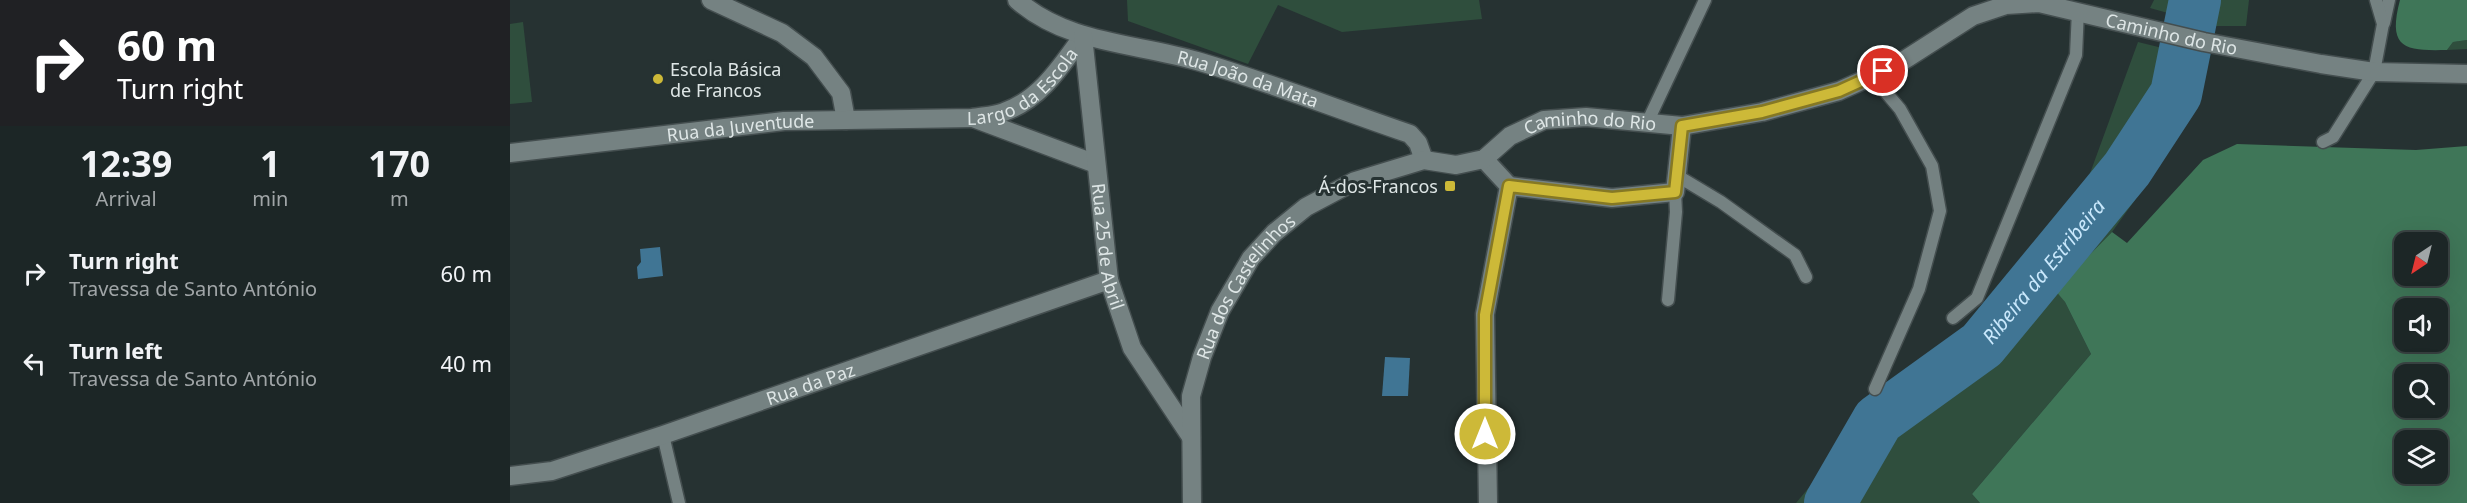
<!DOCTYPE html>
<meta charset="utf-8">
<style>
:root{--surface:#1c2626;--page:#252e2e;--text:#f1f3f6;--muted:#a0a5a7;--line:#3a4343}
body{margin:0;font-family:"Noto Sans",sans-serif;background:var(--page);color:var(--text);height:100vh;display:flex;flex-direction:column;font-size:22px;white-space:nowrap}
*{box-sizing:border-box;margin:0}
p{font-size:20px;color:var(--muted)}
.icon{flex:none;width:33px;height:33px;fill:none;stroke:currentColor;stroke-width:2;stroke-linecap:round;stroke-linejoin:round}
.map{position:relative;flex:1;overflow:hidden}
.details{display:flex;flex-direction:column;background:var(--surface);width:510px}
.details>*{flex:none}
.guide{background:#202124;color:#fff;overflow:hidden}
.needle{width:39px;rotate:215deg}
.fabs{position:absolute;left:1884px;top:232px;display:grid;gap:12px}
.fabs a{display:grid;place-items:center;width:54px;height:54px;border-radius:12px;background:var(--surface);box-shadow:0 6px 24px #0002,0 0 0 2px var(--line);font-size:30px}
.pin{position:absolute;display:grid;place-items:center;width:51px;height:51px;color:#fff;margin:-26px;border:3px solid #fff;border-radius:50%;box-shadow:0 2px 6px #0007}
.me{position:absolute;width:66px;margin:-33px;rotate:0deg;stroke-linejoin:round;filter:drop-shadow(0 0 4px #0008)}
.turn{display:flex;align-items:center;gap:21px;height:126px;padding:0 18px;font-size:27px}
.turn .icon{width:78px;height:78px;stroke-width:2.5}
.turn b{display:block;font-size:42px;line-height:51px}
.eta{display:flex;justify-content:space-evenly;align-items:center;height:102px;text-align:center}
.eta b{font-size:36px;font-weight:700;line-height:42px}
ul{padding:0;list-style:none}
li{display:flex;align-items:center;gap:18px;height:90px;padding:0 18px}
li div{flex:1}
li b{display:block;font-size:22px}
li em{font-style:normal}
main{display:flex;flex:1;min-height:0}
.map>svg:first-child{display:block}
.green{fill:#2f4e3d}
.forest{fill:#3f7658;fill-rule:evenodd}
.water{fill:#407594}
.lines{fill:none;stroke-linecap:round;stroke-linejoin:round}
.river{stroke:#407594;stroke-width:52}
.lane-casing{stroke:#444e4f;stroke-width:15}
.street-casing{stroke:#444e4f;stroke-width:21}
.secondary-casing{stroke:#444e4f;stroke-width:21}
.lane{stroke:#758282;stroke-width:12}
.street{stroke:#758282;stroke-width:18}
.secondary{stroke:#758282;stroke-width:18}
.route-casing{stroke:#857824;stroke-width:15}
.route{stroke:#cdb938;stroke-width:10}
.poi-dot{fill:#cdb938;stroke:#263232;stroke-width:2}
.labels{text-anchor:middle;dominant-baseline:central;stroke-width:6;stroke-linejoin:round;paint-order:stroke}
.street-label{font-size:18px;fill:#dee6e6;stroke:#263232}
.poi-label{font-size:18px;fill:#dee6e6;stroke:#263232;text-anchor:start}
.water-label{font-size:20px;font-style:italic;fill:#c9e8fc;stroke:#263232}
</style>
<main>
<section class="details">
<div class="guide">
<div class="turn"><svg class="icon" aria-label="right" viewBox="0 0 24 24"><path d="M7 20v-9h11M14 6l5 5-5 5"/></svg><div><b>60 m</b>Turn right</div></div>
</div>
<div class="eta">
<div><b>12:39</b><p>Arrival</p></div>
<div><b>1</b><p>min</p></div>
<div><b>170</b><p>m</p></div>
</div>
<ul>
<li><svg class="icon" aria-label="right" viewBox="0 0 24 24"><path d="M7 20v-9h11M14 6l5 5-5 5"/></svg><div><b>Turn right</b><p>Travessa de Santo António</p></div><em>60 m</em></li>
<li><svg class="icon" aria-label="left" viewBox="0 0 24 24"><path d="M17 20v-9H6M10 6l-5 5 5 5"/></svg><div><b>Turn left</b><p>Travessa de Santo António</p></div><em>40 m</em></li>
</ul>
</section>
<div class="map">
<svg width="1957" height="503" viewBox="0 0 1957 503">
<rect width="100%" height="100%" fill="#263232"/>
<g class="green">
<path d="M 617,0 L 969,0 L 972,19 L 832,32 L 768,5 L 738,64 L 618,21 Z"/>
<path d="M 1644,0 L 1739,0 L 1736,26 L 1704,26 L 1640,8 Z"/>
<path d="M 13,22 L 22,102 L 0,104 L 0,24 Z"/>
<path d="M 1957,40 L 1957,49 L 1937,50 L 1943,42 Z"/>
<path d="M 1628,42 L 1685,56 L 1625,200 L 1602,232 L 1546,289 L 1555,302 L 1581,354 L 1462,494 L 1470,503 L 1286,503 L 1311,473 L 1417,359 L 1525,267 L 1575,187 Z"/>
</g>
<g class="forest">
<path d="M 1890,0 L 1957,0 L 1957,40 L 1943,42 L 1937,50 C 1895,51 1877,49 1890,0 Z"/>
<path d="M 1727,144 L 1906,150 L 1957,146 L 1957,503 L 1470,503 L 1462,494 L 1581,354 L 1555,302 L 1545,290 L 1602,232 L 1617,243 L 1693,160 ZM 1894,243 L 1928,243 L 1928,276 L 1894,276 ZM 1894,309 L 1928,309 L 1928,342 L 1894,342 ZM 1894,375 L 1928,375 L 1928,408 L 1894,408 ZM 1894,441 L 1928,441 L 1928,474 L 1894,474 Z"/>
</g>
<g class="water">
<path d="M 150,247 L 153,276 L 128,279 L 127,267 L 131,262 L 130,249 Z"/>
<path d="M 875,357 L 900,358 L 898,396 L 872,396 Z"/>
</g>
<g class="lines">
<path class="river" id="s1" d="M 1320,503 L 1368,420 L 1472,345 L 1617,169 L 1666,94 L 1685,0"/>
<defs>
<g id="lane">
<path d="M 1874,23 L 1879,0"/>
<path d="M 1362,76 L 1390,109 L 1422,166 L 1430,211 L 1409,289 L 1365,389"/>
<path d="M 1137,123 L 1195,0"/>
<path d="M 1813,142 L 1823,137 L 1864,72 L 1873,24 L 1866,0"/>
<path d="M 1166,175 L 1211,202 L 1285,255 L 1296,277"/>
<path d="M 1158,300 L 1166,212 L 1165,192"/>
<path d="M 1443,318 L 1467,298 L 1566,55 L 1568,10"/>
<path d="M 153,435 L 169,503"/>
</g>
<g id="street">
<path d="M 201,0 L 272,33 L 304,57 L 331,93 L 336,120"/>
<path d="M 463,118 L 586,164"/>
<path id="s2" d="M 0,153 L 274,121 L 462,118 C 472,116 484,116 494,112 C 531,99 551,66 573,36"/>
<path d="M 974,159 L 999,186 L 975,314 L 978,503"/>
<path d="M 999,186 L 1102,198 L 1165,192 L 1172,126"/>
<path id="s3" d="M 0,476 L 42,471 L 153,435 L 599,280"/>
</g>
<g id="secondary">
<path id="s4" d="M 507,0 C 557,44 626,43 687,61 C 759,82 829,110 900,134 L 908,143 L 914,160"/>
<path id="s5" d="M 573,36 L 599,280 L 622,348 L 681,437"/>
<path id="s6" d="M 682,503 L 681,396 L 692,357 L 710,311 L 741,258 L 764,233 L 796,207 L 845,181 L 914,160 L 946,165 L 974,159 L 1000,136 L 1034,120 L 1076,117 L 1172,126 L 1252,112 L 1329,91 L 1385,66 L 1463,16 L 1496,5 L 1529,3 L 1694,42 L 1811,64 L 1864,72 L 1957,74"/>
</g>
</defs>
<use href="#lane" class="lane-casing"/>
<use href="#street" class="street-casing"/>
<use href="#secondary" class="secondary-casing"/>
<use href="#lane" class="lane"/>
<use href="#street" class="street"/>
<use href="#secondary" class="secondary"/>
</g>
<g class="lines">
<defs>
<path id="route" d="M 975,434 L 975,315 L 999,186 L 1102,198 L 1165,192 L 1172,126 L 1252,112 L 1329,91 L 1373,71"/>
</defs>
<use href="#route" class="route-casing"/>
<use href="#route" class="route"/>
</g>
<g class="poi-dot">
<circle cx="148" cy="79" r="6"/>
<rect x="934" y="180" width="12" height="12" rx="3"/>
</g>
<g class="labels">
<g class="street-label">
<text stroke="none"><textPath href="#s6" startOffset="1252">Caminho do Rio</textPath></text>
<text stroke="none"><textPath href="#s4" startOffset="246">Rua João da Mata</textPath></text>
<text stroke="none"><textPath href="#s2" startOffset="525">Largo da Escola</textPath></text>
<text stroke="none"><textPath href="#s2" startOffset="232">Rua da Juventude</textPath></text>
<text stroke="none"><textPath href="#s6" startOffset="640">Caminho do Rio</textPath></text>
<text stroke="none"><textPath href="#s5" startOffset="212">Rua 25 de Abril</textPath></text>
<text stroke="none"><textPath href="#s6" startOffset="231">Rua dos Castelinhos</textPath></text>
<text stroke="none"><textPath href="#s3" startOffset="315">Rua da Paz</textPath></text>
</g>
<g class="poi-label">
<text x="160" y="69">Escola Básica<tspan x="160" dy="21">de Francos</tspan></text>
<text x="928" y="186" text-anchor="end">Á-dos-Francos</text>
</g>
<g class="water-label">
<text stroke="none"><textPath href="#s1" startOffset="320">Ribeira da Estribeira</textPath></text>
</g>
</g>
</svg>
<div class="fabs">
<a><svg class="needle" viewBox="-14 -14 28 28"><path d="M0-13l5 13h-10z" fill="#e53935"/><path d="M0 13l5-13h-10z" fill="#a0a5a7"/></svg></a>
<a><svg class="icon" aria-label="sound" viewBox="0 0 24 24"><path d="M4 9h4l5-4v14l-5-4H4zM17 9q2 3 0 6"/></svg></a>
<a><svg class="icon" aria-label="search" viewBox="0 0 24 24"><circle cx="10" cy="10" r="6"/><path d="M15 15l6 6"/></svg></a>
<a><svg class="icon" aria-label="layers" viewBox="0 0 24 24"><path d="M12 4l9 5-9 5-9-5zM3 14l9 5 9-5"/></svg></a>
</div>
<div class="pin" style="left:1373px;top:71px;background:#d93025"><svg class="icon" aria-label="arrive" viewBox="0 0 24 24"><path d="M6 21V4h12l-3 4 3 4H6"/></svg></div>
<svg class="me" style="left:975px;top:434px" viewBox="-20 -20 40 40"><circle r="17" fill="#cdb938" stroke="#fff" stroke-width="3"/><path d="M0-11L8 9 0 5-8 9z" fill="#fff"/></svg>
</div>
</main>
